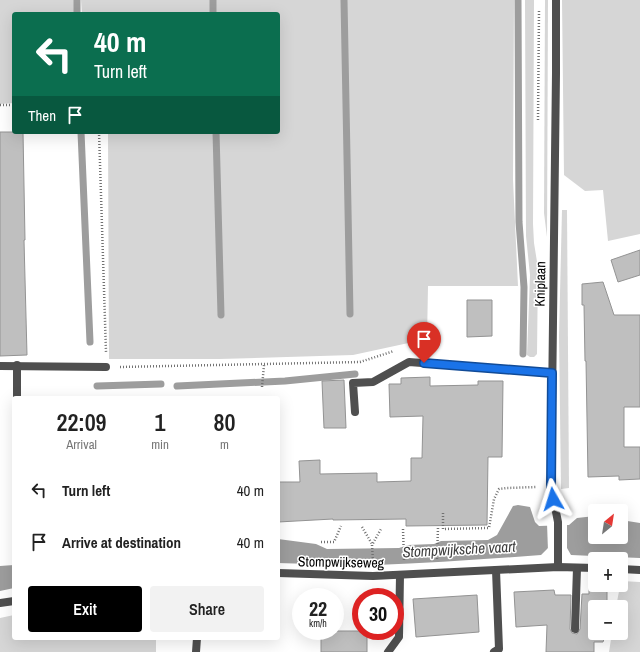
<!DOCTYPE html>
<meta charset="utf-8">
<style>
:root{--surface:#fff;--page:#f2f2f2;--text:#222;--muted:#767676;--accent:#000}
body{margin:0;font-family:"Archivo Narrow",sans-serif;background:var(--page);color:var(--text);height:100vh;display:flex;flex-direction:column;font-size:15px;white-space:nowrap}
*{box-sizing:border-box;margin:0}
p{font-size:13px;color:var(--muted)}
.icon{flex:none;width:22px;height:22px;fill:none;stroke:currentColor;stroke-width:2;stroke-linecap:round;stroke-linejoin:round}
.map{position:relative;flex:1;overflow:hidden}
.side{position:absolute;left:12px;top:396px;width:268px;height:244px;display:flex;flex-direction:column;background:var(--surface);border-radius:4px;box-shadow:0 4px 16px #0002}
.side>*{flex:none}
.guide{position:absolute;left:12px;top:12px;width:268px;height:122px;border-radius:4px;box-shadow:0 4px 16px #0002;background:#0b6e4f;color:#fff;overflow:hidden}
.needle{width:26px;rotate:30deg}
.tools{position:absolute;left:588px;top:504px;display:grid;gap:8px}
.tools a{display:grid;place-items:center;width:40px;height:40px;border-radius:4px;background:var(--surface);box-shadow:0 4px 16px #0002;font-size:20px}
.speed{position:absolute;left:292px;top:588px;display:flex;gap:8px;font-size:20px;font-weight:700;text-align:center}
.speed>*{display:grid;place-content:center;width:52px;height:52px;border-radius:50%;background:var(--surface);box-shadow:0 4px 16px #0002;line-height:1}
.speed small{font-size:10px;font-weight:400}
.speed .limit{border:6px solid #d22;background:#fff;color:#111}
.pin{position:absolute;display:grid;place-items:center;width:34px;height:34px;color:#fff;margin:-41px -17px;border-radius:50% 50% 50% 0;rotate:-45deg;box-shadow:0 0 4px #0007}
.pin .icon{rotate:45deg}
.me{position:absolute;width:44px;margin:-22px;rotate:354deg;stroke-linejoin:round;filter:drop-shadow(0 0 3px #0008)}
.turn{display:flex;align-items:center;gap:14px;height:84px;padding:0 16px;font-size:18px}
.turn .icon{width:52px;height:52px;stroke-width:2.5}
.turn b{display:block;font-size:28px;line-height:34px}
.then{display:flex;align-items:center;height:38px;padding:0 16px;background:#0003;gap:8px;font-size:15px}
.eta{display:flex;justify-content:space-evenly;align-items:center;height:68px;text-align:center}
.eta b{font-size:24px;font-weight:600;line-height:28px}
.action{display:flex;gap:8px;margin-top:auto;padding:8px 16px}
.action a{flex:1;height:46px;border-radius:4px;background:var(--accent);color:#fff;font-size:16px;font-weight:600;line-height:46px;text-align:center}
.action a+a{background:var(--page);color:var(--text)}
ul{padding:0;list-style:none}
li{display:flex;align-items:center;gap:12px;height:52px;padding:0 16px}
li div{flex:1}
li b{display:block;font-size:15px}
li em{font-style:normal}
.map>svg:first-child{display:block}
.green{fill:#d6d6d6}
.water{fill:#9d9d9d}
.pier{fill:#fff}
.lines{fill:none;stroke-linecap:round;stroke-linejoin:round}
.stream{stroke:#9d9d9d;stroke-width:7}
.building{fill:#bfbfbf;stroke:#939393}
.path{stroke:#717171;stroke-width:2.5;stroke-dasharray:1 2;stroke-linecap:butt}
.service{stroke:#4f4f4f;stroke-width:8}
.minor{stroke:#4f4f4f;stroke-width:8}
.tertiary{stroke:#4f4f4f;stroke-width:8}
.route-casing{stroke:#114b97;stroke-width:10}
.route{stroke:#1a73e8;stroke-width:7}
.labels{text-anchor:middle;dominant-baseline:central;stroke-width:3;stroke-linejoin:round;paint-order:stroke}
.street-label{font-size:14px;fill:#000;stroke:#fff}
.water-label{font-size:15px;font-style:italic;fill:#3e3e3e;stroke:#fff}
</style>
<div class="map">
<svg width="640" height="652" viewBox="0 0 640 652">
<rect width="100%" height="100%" fill="#fff"/>
<g class="green">
<path d="M 0,0 L 78,0 L 78,14 L 14,14 L 14,103 L 0,104 Z"/>
<path d="M 81,0 L 514,0 L 513,180 L 518,286 L 428,286 L 427,339 L 353,355 L 219,359 L 109,359 L 108,132 L 278,132 L 278,14 L 82,14 Z"/>
<path d="M 525,0 L 534,0 L 533,224 L 534,243 L 538,268 L 537,354 L 534,357 L 530,357 L 527,355 L 530,275 L 526,236 Z"/>
<path d="M 545,0 L 548,0 L 547,237 L 544,213 Z"/>
<path d="M 562,0 L 640,0 L 640,234 L 608,241 L 603,190 L 585,191 L 564,175 Z"/>
<path d="M 562,210 L 567,210 L 569,488 L 561,489 L 559,336 Z"/>
<path d="M 621,581 L 640,582 L 640,652 L 609,652 L 612,633 L 621,633 L 621,607 L 616,607 Z"/>
<path d="M 14,615 L 14,638 L 156,638 L 156,652 L 0,652 L 0,618 Z"/>
</g>
<g class="water">
<path d="M 518,505 L 530,507 L 535,522 L 539,526 L 569,525 L 577,518 L 595,516 L 595,537 L 621,537 L 621,520 L 640,523 L 640,558 L 571,555 L 567,548 L 548,548 L 541,555 C 486,559 431,563 376,565 C 343,565 311,564 278,563 L 278,539 L 316,544 L 327,549 L 399,548 L 408,545 L 434,544 L 441,541 L 488,540 L 497,535 L 513,506 Z"/>
<path d="M 14,565 L 14,588 L 0,591 L 0,566 Z"/>
</g>
<path class="pier" d="M 547,523 L 567,523 L 567,550 L 548,551 Z"/>
<g class="lines">
<g class="stream">
<path d="M 77,0 L 77,14"/>
<path d="M 213,0 L 213,14"/>
<path d="M 344,0 L 350,314"/>
<path d="M 518,0 L 519,222 L 524,287 L 523,354"/>
<path d="M 81,132 L 90,342"/>
<path d="M 216,132 L 221,315"/>
<path d="M 97,386 L 161,384"/>
<path d="M 177,386 L 285,381 L 355,374"/>
</g>
</g>
<g class="building">
<path d="M 0,132 L 23,132 L 25,240 L 24,240 L 27,355 L 0,356 Z"/>
<path d="M 640,250 L 640,275 L 618,282 L 611,260 Z"/>
<path d="M 603,282 L 614,315 L 640,315 L 640,407 L 624,407 L 624,447 L 640,447 L 640,479 L 619,480 L 619,476 L 588,477 L 586,361 L 585,361 L 584,305 L 582,305 L 582,284 Z"/>
<path d="M 467,300 L 492,300 L 492,336 L 467,337 Z"/>
<path d="M 430,377 L 430,386 L 478,385 L 478,381 L 503,381 L 502,457 L 488,457 L 487,525 L 406,526 L 406,519 L 333,520 L 333,519 L 278,522 L 278,482 L 300,482 L 299,461 L 320,460 L 320,474 L 377,473 L 377,482 L 411,481 L 411,458 L 422,458 L 423,416 L 390,417 L 389,384 L 401,384 L 401,378 Z"/>
<path d="M 344,380 L 346,428 L 324,428 L 322,381 Z"/>
<path d="M 589,588 L 607,588 L 607,607 L 595,607 L 595,633 L 606,633 L 603,642 L 594,642 L 594,652 L 546,652 L 547,625 L 516,627 L 514,592 L 554,590 L 555,595 L 571,595 L 570,629 L 572,633 L 577,634 L 580,629 L 582,594 L 589,594 Z"/>
<path d="M 477,595 L 479,632 L 416,637 L 413,599 Z"/>
<rect x="321" y="631" width="46" height="21"/>
</g>
<g class="lines">
<g class="path">
<path d="M 0,105 L 14,105"/>
<path d="M 538,120 L 539,11"/>
<path d="M 99,132 L 106,352"/>
<path d="M 120,367 L 360,362 L 394,351"/>
<path d="M 262,387 L 264,365"/>
<path d="M 443,513 L 443,529 L 489,528 L 494,499 L 499,489 L 507,488 L 536,487"/>
<path d="M 362,527 L 372,544"/>
<path d="M 403,529 L 404,560"/>
<path d="M 321,542 L 334,542 L 341,526"/>
<path d="M 437,559 L 438,527"/>
<path d="M 373,561 L 372,545 L 381,529"/>
</g>
<g class="service">
<path d="M 0,366 L 106,367"/>
<path d="M 17,398 L 17,365"/>
<path d="M 355,412 L 353,383 L 373,382 L 409,362 L 552,373"/>
<path d="M 575,629 L 577,568"/>
<path d="M 196,652 L 197,638"/>
<path d="M 388,652 L 399,637 L 400,575"/>
<path d="M 494,652 L 499,649 L 496,570"/>
</g>
<path class="minor" d="M 556,0 L 556,73 L 551,487 L 558,522 L 558,567"/>
<g class="tertiary">
<path d="M 621,569 L 640,570"/>
<path d="M 278,573 L 373,576 L 558,567 L 595,568"/>
<path d="M 0,603 L 14,601"/>
</g>
</g>
<g class="lines">
<defs>
<path id="route" d="M 424,363 L 552,373 L 551,487 L 553,499"/>
</defs>
<use href="#route" class="route-casing"/>
<use href="#route" class="route"/>
</g>
<g class="labels">
<g class="street-label">
<text transform="translate(540 284) rotate(-89)">Kniplaan</text>
<text transform="translate(341 562) rotate(1)">Stompwijkseweg</text>
</g>
<g class="water-label">
<text transform="translate(459 549) rotate(-3)">Stompwijksche vaart</text>
</g>
</g>
</svg>
<div class="tools">
<a><svg class="needle" viewBox="-14 -14 28 28"><path d="M0-13l5 13h-10z" fill="#e53935"/><path d="M0 13l5-13h-10z" fill="#767676"/></svg></a>
<a>+</a>
<a>−</a>
</div>
<div class="speed"><div>22<small>km/h</small></div><div class="limit">30</div></div>
<div class="pin" style="left:424px;top:363px;background:#d93025"><svg class="icon" aria-label="arrive" viewBox="0 0 24 24"><path d="M6 21V4h12l-3 4 3 4H6"/></svg></div>
<svg class="me" style="left:553px;top:499px" viewBox="-20 -20 40 40"><path d="M0-17L14 15 0 8-14 15z" fill="#1a73e8" stroke="#fff" stroke-width="4"/></svg>
<div class="guide">
<div class="turn"><svg class="icon" aria-label="left" viewBox="0 0 24 24"><path d="M17 20v-9H6M10 6l-5 5 5 5"/></svg><div><b>40 m</b>Turn left</div></div>
<div class="then">Then<svg class="icon" aria-label="arrive" viewBox="0 0 24 24"><path d="M6 21V4h12l-3 4 3 4H6"/></svg></div>
</div>
<section class="side">
<div class="eta">
<div><b>22:09</b><p>Arrival</p></div>
<div><b>1</b><p>min</p></div>
<div><b>80</b><p>m</p></div>
</div>
<ul>
<li><svg class="icon" aria-label="left" viewBox="0 0 24 24"><path d="M17 20v-9H6M10 6l-5 5 5 5"/></svg><div><b>Turn left</b></div><em>40 m</em></li>
<li><svg class="icon" aria-label="arrive" viewBox="0 0 24 24"><path d="M6 21V4h12l-3 4 3 4H6"/></svg><div><b>Arrive at destination</b></div><em>40 m</em></li>
</ul>
<div class="action"><a>Exit</a><a>Share</a></div>
</section>
</div>
